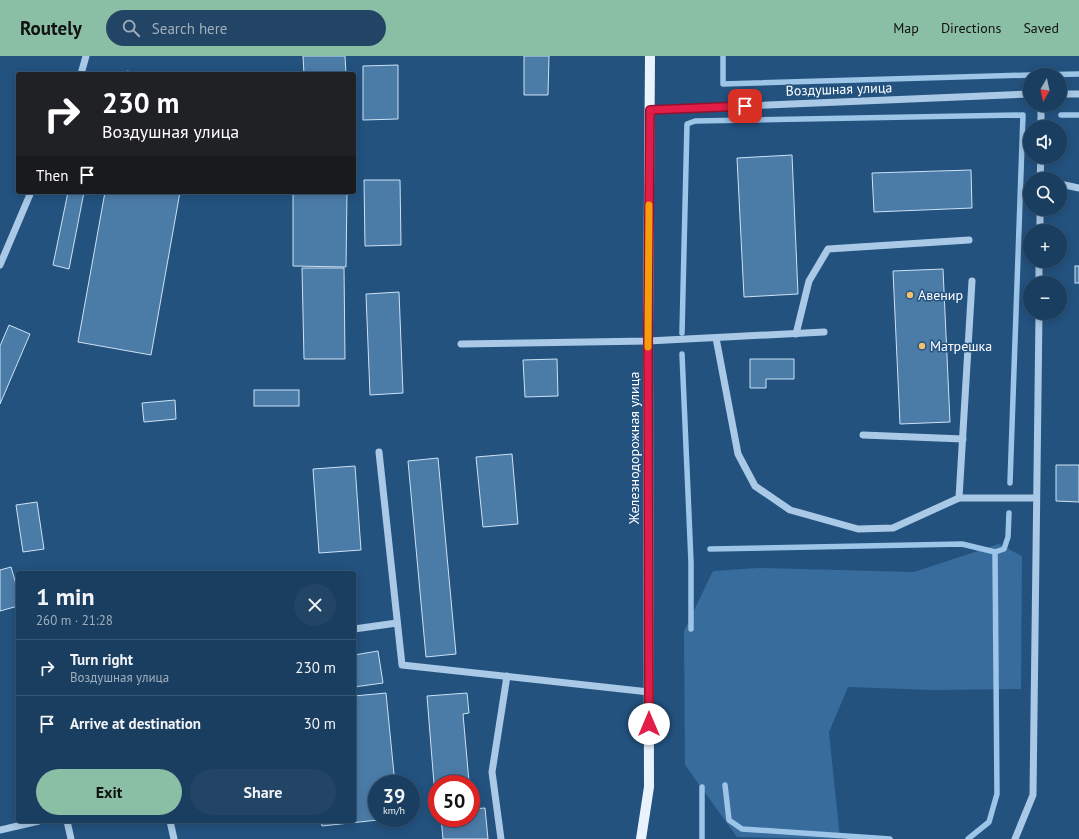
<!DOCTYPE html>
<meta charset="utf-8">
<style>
:root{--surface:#1a3e5f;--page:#234565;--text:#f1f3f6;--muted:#9faebd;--line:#385774;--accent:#8abfa5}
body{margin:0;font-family:"PT Sans",sans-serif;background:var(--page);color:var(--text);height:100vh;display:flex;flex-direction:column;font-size:15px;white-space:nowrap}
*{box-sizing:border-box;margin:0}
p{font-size:13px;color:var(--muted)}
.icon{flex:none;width:22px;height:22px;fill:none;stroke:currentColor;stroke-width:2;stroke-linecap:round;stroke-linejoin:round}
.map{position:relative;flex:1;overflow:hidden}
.details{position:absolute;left:16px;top:515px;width:340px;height:252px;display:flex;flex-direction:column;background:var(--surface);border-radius:4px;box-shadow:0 2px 10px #0003,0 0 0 1px var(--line)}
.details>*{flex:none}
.top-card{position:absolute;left:16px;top:16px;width:340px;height:122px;border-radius:4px;box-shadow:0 2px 10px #0003,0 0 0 1px var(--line);background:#202124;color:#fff;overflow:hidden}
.needle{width:26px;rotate:189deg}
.buttons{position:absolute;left:1023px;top:12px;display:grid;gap:8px}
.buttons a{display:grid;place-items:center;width:44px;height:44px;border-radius:50%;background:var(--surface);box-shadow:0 2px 10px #0003,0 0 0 1px var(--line);font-size:20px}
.speed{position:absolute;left:368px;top:719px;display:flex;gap:8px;font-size:20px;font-weight:700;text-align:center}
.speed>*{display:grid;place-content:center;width:52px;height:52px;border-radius:50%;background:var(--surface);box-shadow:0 2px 10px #0003,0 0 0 1px var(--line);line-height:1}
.speed small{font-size:10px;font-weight:400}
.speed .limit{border:6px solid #d22;background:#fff;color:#111}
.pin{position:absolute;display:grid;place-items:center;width:34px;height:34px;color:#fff;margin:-17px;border-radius:8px;box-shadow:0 2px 6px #0006}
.me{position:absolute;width:44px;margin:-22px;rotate:0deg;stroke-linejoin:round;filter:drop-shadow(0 0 3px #0008)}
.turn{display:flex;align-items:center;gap:14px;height:84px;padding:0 20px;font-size:18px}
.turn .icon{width:52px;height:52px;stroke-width:2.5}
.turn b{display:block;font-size:28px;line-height:34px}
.then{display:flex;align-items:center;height:38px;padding:0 20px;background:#0003;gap:8px;font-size:15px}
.round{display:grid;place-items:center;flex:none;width:42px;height:42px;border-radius:21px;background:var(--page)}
.headline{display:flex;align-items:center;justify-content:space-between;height:68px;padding:0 20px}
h1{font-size:24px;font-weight:700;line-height:30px}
.action{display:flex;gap:8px;margin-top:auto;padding:8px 20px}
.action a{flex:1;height:46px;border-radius:24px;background:var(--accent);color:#111;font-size:16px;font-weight:700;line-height:46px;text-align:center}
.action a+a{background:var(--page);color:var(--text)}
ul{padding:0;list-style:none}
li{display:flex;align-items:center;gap:12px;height:56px;padding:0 20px;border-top:1px solid var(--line)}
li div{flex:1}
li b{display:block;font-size:15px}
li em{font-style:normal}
header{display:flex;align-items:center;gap:24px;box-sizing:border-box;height:56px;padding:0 20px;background:var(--accent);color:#111}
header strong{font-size:19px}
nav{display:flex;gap:22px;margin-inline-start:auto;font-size:14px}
.search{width:280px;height:36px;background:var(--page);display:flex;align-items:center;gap:10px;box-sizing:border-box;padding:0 14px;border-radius:22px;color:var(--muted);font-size:15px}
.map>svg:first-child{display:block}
.green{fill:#376c9d}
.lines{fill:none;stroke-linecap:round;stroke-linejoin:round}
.stream{stroke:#9dc5e7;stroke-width:5.5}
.building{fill:#4b7ca8;stroke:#cce2f5}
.minor{stroke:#a9c9e6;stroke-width:7}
.major{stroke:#eaf3fd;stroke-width:10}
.route-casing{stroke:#92132f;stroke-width:10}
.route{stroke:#e11d48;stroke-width:7}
.slow{stroke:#f59e0b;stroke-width:7}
.poi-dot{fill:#f1c16c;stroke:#23527f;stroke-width:1.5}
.labels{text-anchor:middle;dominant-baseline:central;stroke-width:3;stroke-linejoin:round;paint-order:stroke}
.street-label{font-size:14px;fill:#fff;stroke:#23527f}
.poi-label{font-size:14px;fill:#fff;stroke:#23527f;text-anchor:start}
</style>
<header>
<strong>Routely</strong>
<div class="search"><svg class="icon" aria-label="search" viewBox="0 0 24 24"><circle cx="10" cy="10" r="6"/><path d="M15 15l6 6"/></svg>Search here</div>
<nav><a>Map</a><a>Directions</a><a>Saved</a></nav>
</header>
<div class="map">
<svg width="1079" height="783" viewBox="0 0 1079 783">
<rect width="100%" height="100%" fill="#23527f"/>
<path class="green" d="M 999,488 L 1022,500 L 1021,633 L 934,634 L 848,631 L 829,676 L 840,783 L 737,781 L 685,709 L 684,575 L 713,515 L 758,512 L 914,516 Z"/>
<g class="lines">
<g class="stream">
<path d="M 723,0 L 723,28 L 1030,19"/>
<path d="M 1034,19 L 1079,18"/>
<path d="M 1061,59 L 1079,59"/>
<path d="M 682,277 L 687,68 L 695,65 L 1023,59 L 1010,427"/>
<path d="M 682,298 L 691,506 L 691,573"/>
<path d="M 710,493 L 962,488 L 995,496 L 1004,493 L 1008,481 L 1009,457"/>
<path d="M 725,729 L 729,764 L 742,773 L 890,783"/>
<path d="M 702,783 L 702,731"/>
<path d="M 968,783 L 989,766 L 997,738 L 995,496"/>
</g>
</g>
<g class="building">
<path d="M 303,0 L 345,0 L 346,18 L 304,18 Z"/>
<path d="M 524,0 L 549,0 L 548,39 L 524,39 Z"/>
<path d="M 398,9 L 398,63 L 363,64 L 363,10 Z"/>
<path d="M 127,15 L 142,18 L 126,18 Z"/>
<path d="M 792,99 L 798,238 L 744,241 L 737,102 Z"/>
<path d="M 971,114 L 972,152 L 874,156 L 872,117 Z"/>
<path d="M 364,124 L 400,124 L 401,189 L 365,190 Z"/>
<path d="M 68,136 L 84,136 L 69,213 L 53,209 Z"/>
<path d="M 105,136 L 180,136 L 151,299 L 78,286 Z"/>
<path d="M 293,136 L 347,136 L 346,211 L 293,210 Z"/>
<rect x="1075" y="210" width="4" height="17"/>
<path d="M 302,212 L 344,212 L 345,303 L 304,303 Z"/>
<path d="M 943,213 L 950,366 L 900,368 L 893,215 Z"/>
<path d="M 399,236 L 403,337 L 370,339 L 366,238 Z"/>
<path d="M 9,269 L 30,278 L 0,348 L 0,290 Z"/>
<path d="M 557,303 L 558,340 L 525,341 L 523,304 Z"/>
<path d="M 750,303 L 794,303 L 794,323 L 766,323 L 766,332 L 750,332 Z"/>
<rect x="254" y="334" width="45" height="16"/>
<path d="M 175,344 L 176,363 L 144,366 L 142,347 Z"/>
<path d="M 512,398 L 518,468 L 483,471 L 476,401 Z"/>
<path d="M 438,402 L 456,598 L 426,601 L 408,405 Z"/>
<path d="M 1056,409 L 1079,409 L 1079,446 L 1056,445 Z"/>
<path d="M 355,410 L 361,494 L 319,497 L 313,413 Z"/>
<path d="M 37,446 L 44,493 L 23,496 L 16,449 Z"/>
<path d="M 11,511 L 18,535 L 18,550 L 0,555 L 0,514 Z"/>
<path d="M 378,595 L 383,627 L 354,631 L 354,599 Z"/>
<path d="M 386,637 L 395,728 L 377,728 L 377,762 L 397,762 L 322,770 L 321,765 L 354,765 L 354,640 Z"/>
<path d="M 467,637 L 469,657 L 463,658 L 469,726 L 434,728 L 427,640 Z"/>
<path d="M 485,752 L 488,783 L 443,783 L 441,762 L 471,762 L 471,753 Z"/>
</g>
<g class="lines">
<g class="minor">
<path d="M 81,18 L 86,0"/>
<path d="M 1060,38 L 1079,38"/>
<path d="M 650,54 L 1030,38"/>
<path d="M 1041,71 L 1041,49"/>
<path d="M 1040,123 L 1041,101"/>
<path d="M 1060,128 L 1079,132"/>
<path d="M 1040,175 L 1040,153"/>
<path d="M 0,209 L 31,136"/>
<path d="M 972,225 L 959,442 L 1036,442"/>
<path d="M 1039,227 L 1039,205"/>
<path d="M 796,278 L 809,225 L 828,193 L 969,184"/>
<path d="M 716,282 L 738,398 L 755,430 L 790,454 L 858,473 L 893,472 L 959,442"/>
<path d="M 461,288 L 648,285 L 824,276"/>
<path d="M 863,379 L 963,383"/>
<path d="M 379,396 L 402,609 L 649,636"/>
<path d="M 354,573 L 397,567"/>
<path d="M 67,765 L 71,783"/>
<path d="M 170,765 L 174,783"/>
<path d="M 0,774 L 39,765"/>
<path d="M 501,783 L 492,716 L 507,620"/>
<path d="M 1015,783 L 1033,739 L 1039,257"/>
</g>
<path class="major" d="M 641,783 L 649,731 L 648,272 L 650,0"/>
</g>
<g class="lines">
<defs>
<path id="route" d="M 649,668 L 648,272 L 650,54 L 745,50"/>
</defs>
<use href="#route" class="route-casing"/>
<use href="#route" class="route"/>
<path class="slow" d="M 648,291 L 649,149"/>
</g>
<g class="poi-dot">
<circle cx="910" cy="239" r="4"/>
<circle cx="922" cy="290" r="4"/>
</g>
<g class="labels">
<g class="street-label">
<text transform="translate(839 33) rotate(-2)">Воздушная улица</text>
<text transform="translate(634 392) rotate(-90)">Железнодорожная улица</text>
</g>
<g class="poi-label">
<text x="918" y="239">Авенир</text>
<text x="930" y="290">Матрешка</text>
</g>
</g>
</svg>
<div class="buttons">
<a><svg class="needle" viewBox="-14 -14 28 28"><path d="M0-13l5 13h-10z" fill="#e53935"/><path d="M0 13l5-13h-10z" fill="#9faebd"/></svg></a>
<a><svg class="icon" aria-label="sound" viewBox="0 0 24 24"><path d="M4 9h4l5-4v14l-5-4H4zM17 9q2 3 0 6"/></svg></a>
<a><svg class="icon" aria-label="search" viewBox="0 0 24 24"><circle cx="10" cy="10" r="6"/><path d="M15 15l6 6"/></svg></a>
<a>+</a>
<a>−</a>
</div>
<div class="speed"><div>39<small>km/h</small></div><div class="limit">50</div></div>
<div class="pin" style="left:745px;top:50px;background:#d93025"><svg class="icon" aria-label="arrive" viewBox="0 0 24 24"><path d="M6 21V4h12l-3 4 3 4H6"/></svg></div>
<svg class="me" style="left:649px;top:668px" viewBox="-20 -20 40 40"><circle r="19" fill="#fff"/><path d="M0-13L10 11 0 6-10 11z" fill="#e11d48"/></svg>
<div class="top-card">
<div class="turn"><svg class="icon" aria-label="right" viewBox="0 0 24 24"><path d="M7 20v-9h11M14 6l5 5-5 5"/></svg><div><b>230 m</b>Воздушная улица</div></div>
<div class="then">Then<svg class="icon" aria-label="arrive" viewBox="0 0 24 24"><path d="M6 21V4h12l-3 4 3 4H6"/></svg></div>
</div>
<section class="details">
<div class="headline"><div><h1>1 min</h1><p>260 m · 21:28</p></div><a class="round"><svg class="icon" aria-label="close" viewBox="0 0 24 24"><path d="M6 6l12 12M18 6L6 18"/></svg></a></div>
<ul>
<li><svg class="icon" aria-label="right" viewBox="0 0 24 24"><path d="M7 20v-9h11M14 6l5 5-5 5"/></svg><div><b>Turn right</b><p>Воздушная улица</p></div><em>230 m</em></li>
<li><svg class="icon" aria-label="arrive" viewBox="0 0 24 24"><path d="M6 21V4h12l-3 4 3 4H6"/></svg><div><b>Arrive at destination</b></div><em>30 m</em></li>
</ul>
<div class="action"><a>Exit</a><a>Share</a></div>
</section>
</div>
